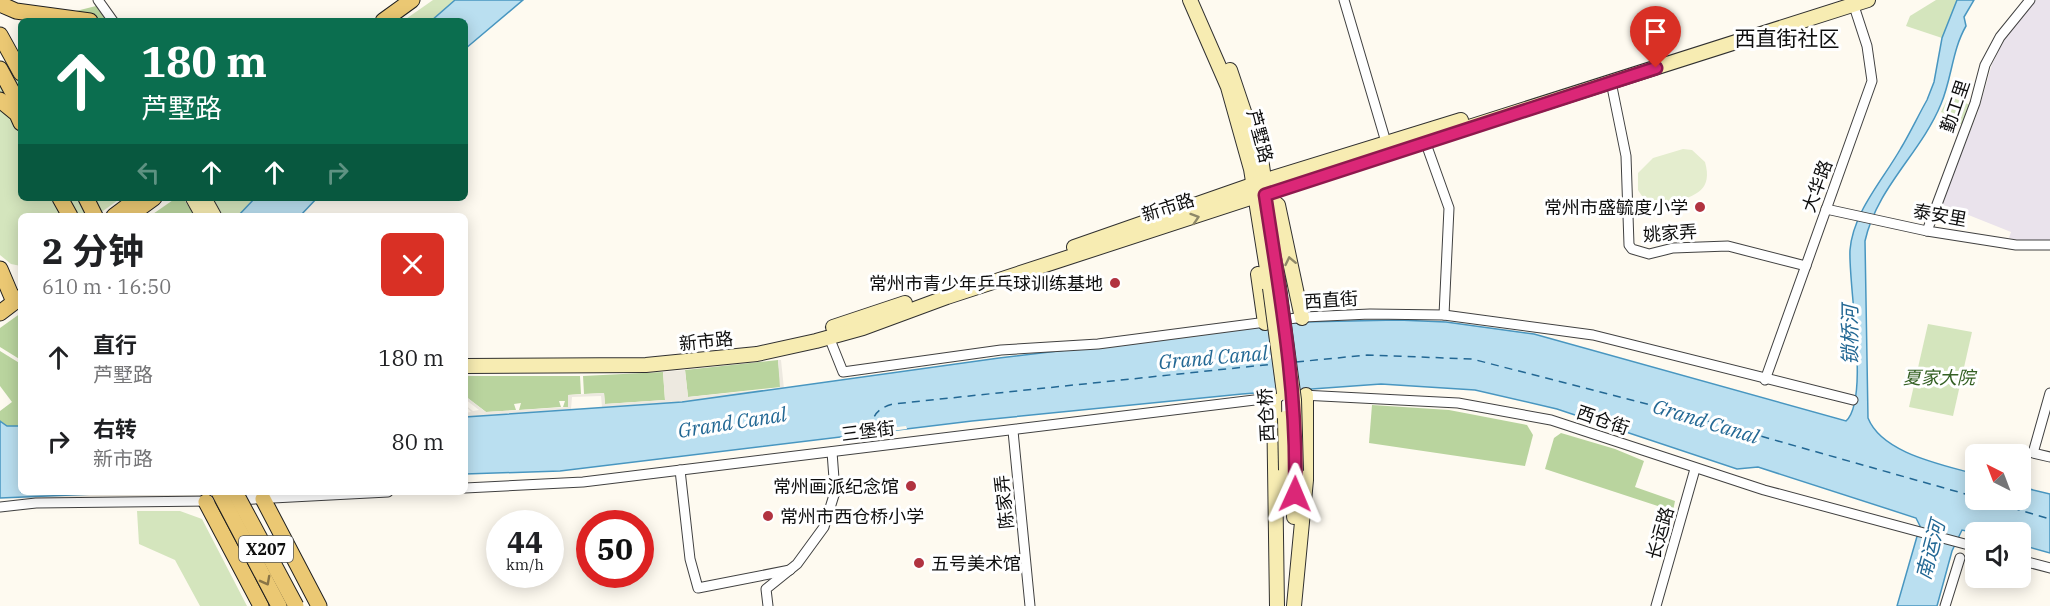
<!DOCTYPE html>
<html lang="zh">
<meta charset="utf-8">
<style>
:root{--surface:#fff;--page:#f6f6f6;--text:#202124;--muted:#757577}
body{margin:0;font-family:"IBM Plex Serif","Noto Sans SC",serif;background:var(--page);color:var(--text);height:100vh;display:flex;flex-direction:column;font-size:22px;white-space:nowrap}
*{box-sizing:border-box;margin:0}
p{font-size:20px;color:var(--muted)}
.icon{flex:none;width:33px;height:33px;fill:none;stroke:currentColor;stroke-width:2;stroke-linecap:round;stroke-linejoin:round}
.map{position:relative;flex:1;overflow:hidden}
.panel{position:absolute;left:18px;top:213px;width:450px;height:282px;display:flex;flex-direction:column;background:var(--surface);border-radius:9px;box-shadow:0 3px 15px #0003}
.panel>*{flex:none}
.guide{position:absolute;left:18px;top:18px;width:450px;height:183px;border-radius:9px;box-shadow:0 3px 15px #0003;background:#0b6e4f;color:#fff;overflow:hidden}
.needle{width:39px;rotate:318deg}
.buttons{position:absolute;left:1965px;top:444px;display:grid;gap:12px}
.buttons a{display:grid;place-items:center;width:66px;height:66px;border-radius:9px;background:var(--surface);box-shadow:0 3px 15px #0003;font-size:30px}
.speed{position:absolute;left:486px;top:510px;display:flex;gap:12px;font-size:30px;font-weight:700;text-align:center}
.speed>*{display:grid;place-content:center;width:78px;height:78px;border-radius:50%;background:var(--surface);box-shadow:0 3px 15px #0003;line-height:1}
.speed small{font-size:15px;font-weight:400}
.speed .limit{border:9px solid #d22;background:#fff;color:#111}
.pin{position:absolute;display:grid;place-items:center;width:51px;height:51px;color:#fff;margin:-62px -26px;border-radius:50% 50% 50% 0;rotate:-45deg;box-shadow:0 0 6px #0007}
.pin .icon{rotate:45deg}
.me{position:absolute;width:66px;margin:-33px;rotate:1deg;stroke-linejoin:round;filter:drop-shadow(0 0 4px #0008)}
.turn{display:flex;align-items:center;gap:21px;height:126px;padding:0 24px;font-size:27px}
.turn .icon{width:78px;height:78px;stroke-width:2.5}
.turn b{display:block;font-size:42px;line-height:51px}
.lanes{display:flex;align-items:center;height:57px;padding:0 24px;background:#0003;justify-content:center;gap:30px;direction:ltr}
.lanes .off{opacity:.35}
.round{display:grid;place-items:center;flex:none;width:63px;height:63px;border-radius:9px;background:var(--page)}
.head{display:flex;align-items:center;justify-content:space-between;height:102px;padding:0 24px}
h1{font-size:36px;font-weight:700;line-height:45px}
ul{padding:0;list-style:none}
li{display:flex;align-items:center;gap:18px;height:84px;padding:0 24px}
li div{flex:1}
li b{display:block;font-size:22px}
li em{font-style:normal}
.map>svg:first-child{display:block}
.industrial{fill:#eae3ec}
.green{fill:#d4e5bd}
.forest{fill:#b9d49e}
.pitch{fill:#e4edce}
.plaza{fill:#ede9e0}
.water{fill:#badff0;stroke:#4896c0;stroke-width:1.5}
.pier{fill:#fefaf0}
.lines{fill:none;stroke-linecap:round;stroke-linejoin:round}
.ferry{stroke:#236894;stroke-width:1.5;stroke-dasharray:8 6;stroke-linecap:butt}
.street-casing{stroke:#414141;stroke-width:11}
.secondary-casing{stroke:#303030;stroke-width:16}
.primary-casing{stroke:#1f1f1f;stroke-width:17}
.street{stroke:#fff;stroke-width:9}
.secondary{stroke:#f7ecb2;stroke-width:14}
.primary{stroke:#ebc873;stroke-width:15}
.secondary-bridge-casing{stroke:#303030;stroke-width:16;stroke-linecap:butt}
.primary-bridge-casing{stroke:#1f1f1f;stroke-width:17;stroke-linecap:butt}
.secondary-bridge{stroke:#f7ecb2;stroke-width:14}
.primary-bridge{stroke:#ebc873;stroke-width:15}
.oneway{stroke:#8e8868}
.oneway2{stroke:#887446}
.route-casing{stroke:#8e194d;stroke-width:15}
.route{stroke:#db2777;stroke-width:10}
.poi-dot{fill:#b13340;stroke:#fff;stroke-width:2}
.labels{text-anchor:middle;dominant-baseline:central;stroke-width:6;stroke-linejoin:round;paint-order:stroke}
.shield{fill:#fff;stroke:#565656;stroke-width:1.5}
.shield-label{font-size:16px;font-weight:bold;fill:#0e0e0e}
.street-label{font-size:18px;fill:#0e0e0e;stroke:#fff}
.poi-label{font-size:18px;fill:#0e0e0e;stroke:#fff;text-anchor:end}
.park-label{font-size:18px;font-style:italic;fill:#346024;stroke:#fff}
.water-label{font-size:20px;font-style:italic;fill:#236894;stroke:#fff}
.quarter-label{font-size:21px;fill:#0e0e0e;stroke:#fff}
</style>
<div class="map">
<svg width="2050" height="606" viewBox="0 0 2050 606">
<rect width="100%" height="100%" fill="#fefaf0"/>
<path class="industrial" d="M 2036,0 L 2050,0 L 2050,240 L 2016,240 L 2009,238 L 2011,232 L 1941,204 L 1978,112 L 1992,64 L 2006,37 Z"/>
<g class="green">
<path d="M 433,0 L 455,0 L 431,21 L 403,21 Z"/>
<path d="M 1936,0 L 1957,0 L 1942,38 L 1906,26 L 1910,16 Z"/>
<path d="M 21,72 L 21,198 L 121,198 L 96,216 L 21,216 L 21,266 L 11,264 L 0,255 L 0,83 Z"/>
<path d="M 1949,96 L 1970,105 L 1963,125 L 1943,117 L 1944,113 L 1941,112 Z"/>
<path d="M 213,198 L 255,198 L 238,216 L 223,216 Z"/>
<path d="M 1928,324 L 1972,332 L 1953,416 L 1909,407 Z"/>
<path d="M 137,511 L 180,511 L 202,519 L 247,606 L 200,606 L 175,560 L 139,544 Z"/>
</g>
<g class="forest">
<path d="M 96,6 L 107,21 L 64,14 Z"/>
<path d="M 176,198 L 185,201 L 195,216 L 150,216 Z"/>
<path d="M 21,313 L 21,360 L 0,347 L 0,328 Z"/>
<path d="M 0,351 L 21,364 L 21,426 L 7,426 L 0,421 L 0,411 L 12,402 L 0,386 Z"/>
<path d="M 778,360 L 781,387 L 688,397 L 685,370 Z"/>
<path d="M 663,372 L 665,400 L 605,404 L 604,393 L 584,394 L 583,376 Z"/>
<path d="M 465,376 L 580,376 L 581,394 L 568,395 L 569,407 L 563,407 L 565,401 L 559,401 L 561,407 L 519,410 L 521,403 L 514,404 L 516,410 L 486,412 L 465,396 Z"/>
<path d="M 1372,405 L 1449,410 L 1527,425 L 1533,435 L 1525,466 L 1369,443 Z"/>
<path d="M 1561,433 L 1615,449 L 1644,461 L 1635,487 L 1675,501 L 1673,511 L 1545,469 L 1554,438 Z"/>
</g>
<path class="pitch" d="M 1683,149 L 1692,150 L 1705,162 C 1713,190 1696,196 1673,202 C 1666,204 1658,207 1650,203 C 1645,201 1641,195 1638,190 L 1638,173 L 1653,158 Z"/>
<path class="plaza" d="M 778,360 L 781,360 L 784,389 L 682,402 L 602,407 L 601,396 L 572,397 L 571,409 L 465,417 L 465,413 L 471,412 L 465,405 L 473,411 L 479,410 L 465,399 L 465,396 L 486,412 L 568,407 L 568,395 L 604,393 L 605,404 L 665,400 L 663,372 L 685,370 L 688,397 L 780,388 Z"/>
<g class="water">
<path d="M 455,0 L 523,0 L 465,49 L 465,21 L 431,21 Z"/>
<path d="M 1957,0 L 1974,0 L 1964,17 L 1966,26 C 1952,50 1952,78 1941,104 C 1921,153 1877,187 1865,241 L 1868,418 C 1882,453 1940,464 1975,474 L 1976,500 L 2020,500 L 2021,487 L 2050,494 L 2050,553 L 2021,545 L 2020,532 L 1975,533 L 1962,530 L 1952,551 L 1937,606 L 1897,606 L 1920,526 L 1916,518 L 1758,467 L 1737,469 L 1557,409 L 1475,390 L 1381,384 L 1242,394 L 972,421 L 560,471 L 465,474 L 465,417 L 682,402 L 999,358 L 1301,322 L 1398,320 L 1446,322 L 1534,334 L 1846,421 C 1870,399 1848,286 1850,250 C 1853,212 1883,180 1901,148 C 1910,133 1918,116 1927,100 L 1934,82 L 1942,38 Z"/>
<path d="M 255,198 L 317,198 L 300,216 L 238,216 Z"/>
<path d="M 0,421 L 7,426 L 21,426 L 21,492 L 143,492 L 0,498 Z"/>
</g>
<path class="pier" d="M 906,426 L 907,429 L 849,436 L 849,433 Z"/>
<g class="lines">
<g class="ferry">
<path d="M 1296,362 L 1367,355 L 1472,359 L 1647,404 L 1976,497"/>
<path d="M 871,430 C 872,415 878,408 893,404 L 1274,364"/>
<path d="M 1985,500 L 2050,519"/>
</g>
<defs>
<g id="street">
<path d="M 98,0 L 113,21"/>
<path d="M 1344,0 L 1386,142"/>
<path d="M 1611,82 L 1626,156 L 1629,245 L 1632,249 L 1649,254 L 1673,248 L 1728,246 L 1806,266"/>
<path d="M 1425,141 L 1449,208 L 1444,315"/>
<path d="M 1826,209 L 1927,231 L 2016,245 L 2050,245"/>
<path d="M 1927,231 L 1975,103 L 1985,65 L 2000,37 L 2030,0"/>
<path d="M 829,337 L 843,372 L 1001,350 L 1098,344 L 1304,317 L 1370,314 L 1444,315 L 1593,335 L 1853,400"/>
<path d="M 1765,380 L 1872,81 L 1867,46 L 1852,0"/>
<path d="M 2050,393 L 2033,453 L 2050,457"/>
<path d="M 1302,395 L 1458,403 L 1551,420 L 1764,490 L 1976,547"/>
<path d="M 1013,431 L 1030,606"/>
<path d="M 680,470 L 690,559 L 698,588 L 790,570"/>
<path d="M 465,488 L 583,482 L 1279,397"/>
<path d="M 236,500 L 388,492"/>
<path d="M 0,507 L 36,503 L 210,501"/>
<path d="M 2020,560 L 2050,568"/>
<path d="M 768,606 L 766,589 L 797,564 L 824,527 L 835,492 L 832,452"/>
<path d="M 1656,606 L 1695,469"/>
<path d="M 1945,606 L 1960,558"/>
</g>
<g id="secondary">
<path d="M 1190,0 L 1228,87 L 1251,169 L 1270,288"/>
<path d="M 1230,70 L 1262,165 L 1279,287"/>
<path d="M 1265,195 L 1278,205 L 1302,318"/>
<path d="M 193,198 L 203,216"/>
<path d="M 204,198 L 214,216"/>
<path d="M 1074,247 L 1263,181 L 1461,120"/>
<path d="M 1258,274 L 1265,323"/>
<path d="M 833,327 L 905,303"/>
<path d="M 465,366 L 646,365 L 757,354 L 816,341 L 863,328 L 947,297 L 1425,141 L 1868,0"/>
<path d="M 1274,397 L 1277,606"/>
<path d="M 1284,504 L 1286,470"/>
<path d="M 1294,517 L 1296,471"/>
<path d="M 1294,606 L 1306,480 L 1306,395"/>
</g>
<g id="primary">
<path d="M 0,4 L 16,11 L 90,21"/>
<path d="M 383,21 L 412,0"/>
<path d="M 0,35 L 21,73"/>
<path d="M 0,69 L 21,108"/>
<path d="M 0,100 L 17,114 L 21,123"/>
<path d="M 60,198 L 70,216"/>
<path d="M 86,198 L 95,216"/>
<path d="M 132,214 L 154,198"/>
<path d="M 114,216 L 138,198"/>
<path d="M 0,269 L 14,302"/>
<path d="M 0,313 L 21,297"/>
<path d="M 263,499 L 319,606"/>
<path d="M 206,502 L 261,606"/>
</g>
</defs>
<use href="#street" class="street-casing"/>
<use href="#secondary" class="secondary-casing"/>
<use href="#primary" class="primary-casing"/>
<use href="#street" class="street"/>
<use href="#secondary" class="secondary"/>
<use href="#primary" class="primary"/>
<defs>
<g id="secondary-bridge">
<path d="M 1279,287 L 1294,400 L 1296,471"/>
<path d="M 1270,288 L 1284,393"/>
<path d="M 1285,418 L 1286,470"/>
</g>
<g id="primary-bridge">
<path d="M 219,492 L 279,606"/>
<path d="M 235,492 L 296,606"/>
</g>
</defs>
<use href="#secondary-bridge" class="secondary-bridge-casing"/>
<use href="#primary-bridge" class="primary-bridge-casing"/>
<use href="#secondary-bridge" class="secondary-bridge"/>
<use href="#primary-bridge" class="primary-bridge"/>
</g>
<defs><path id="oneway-chevron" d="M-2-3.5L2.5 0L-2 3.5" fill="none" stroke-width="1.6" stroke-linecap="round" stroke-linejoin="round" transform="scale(1.5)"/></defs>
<g class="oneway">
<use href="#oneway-chevron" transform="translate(1195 218) rotate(-18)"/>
<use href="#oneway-chevron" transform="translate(1290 261) rotate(-102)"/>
</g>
<use class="oneway2" href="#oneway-chevron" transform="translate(266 581) rotate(62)"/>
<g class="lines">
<defs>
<path id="route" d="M 1295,494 C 1298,392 1280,294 1265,195 L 1656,68"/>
</defs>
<use href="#route" class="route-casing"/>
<use href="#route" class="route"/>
</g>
<g class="poi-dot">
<circle cx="1700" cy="207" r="6"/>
<circle cx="1115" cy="283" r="6"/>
<circle cx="911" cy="486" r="6"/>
<circle cx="768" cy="516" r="6"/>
<circle cx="919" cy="563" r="6"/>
</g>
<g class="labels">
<rect class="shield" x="239" y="536" width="54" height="26" rx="4.5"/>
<g class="shield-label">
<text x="266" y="549">X207</text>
</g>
<g class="street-label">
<text transform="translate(1955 106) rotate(-71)">勤工里</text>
<text transform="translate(1260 136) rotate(75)">芦墅路</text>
<text transform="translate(1817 186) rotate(-70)">大华路</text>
<text transform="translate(1168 207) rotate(-18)">新市路</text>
<text transform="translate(1940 215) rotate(10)">泰安里</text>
<text transform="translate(1670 233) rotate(-4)">姚家弄</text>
<text transform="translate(1331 300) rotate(-4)">西直街</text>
<text transform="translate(706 341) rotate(-6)">新市路</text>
<text transform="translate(1266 415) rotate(-93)">西仓桥</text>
<text transform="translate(1603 420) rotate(19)">西仓街</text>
<text transform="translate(868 431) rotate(-7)">三堡街</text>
<text transform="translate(1004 502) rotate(-96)">陈家弄</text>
<text transform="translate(1660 533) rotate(-74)">长运路</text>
</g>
<g class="poi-label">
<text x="1688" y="207">常州市盛毓度小学</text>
<text x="1103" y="283">常州市青少年乒乓球训练基地</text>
<text x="899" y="486">常州画派纪念馆</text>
<text x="780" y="516" text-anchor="start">常州市西仓桥小学</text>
<text x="931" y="563" text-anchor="start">五号美术馆</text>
</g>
<g class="park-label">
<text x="1939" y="377">夏家大院</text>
</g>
<g class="water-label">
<text transform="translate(1849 335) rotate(-90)">锁桥河</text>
<text transform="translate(1213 357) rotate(-5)">Grand Canal</text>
<text transform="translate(1706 421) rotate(17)">Grand Canal</text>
<text transform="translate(732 422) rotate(-9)">Grand Canal</text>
<text transform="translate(1930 550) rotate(-75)">南运河</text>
</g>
<g class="quarter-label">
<text x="1787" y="38">西直街社区</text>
</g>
</g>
</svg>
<div class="buttons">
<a><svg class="needle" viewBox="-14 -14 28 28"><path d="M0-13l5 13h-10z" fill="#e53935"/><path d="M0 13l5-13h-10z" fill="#757577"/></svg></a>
<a><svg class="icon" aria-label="sound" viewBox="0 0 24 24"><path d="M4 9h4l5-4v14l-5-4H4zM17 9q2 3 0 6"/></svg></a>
</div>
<div class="speed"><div>44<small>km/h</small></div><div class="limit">50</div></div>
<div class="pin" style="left:1656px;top:68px;background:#d93025"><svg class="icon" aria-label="arrive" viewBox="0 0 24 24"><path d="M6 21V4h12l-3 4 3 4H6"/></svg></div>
<svg class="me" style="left:1295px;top:494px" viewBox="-20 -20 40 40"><path d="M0-17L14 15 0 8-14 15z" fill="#db2777" stroke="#fff" stroke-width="4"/></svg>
<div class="guide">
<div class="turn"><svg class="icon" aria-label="ahead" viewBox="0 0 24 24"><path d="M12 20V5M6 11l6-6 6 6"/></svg><div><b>180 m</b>芦墅路</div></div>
<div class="lanes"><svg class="icon off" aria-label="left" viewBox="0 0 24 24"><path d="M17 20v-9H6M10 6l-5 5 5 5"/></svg><svg class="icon" aria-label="ahead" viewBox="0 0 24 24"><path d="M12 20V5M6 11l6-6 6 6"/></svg><svg class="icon" aria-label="ahead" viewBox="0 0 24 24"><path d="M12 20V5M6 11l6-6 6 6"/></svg><svg class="icon off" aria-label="right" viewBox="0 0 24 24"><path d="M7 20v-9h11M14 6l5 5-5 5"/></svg></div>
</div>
<section class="panel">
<div class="head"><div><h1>2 分钟</h1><p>610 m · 16:50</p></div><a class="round" style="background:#d93025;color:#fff"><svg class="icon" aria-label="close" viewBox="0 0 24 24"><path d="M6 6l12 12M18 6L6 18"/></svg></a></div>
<ul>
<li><svg class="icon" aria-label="ahead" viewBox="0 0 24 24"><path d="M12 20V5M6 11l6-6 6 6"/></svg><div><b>直行</b><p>芦墅路</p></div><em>180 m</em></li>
<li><svg class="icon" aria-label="right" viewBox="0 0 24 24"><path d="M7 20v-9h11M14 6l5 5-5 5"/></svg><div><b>右转</b><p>新市路</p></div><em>80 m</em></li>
</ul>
</section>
</div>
